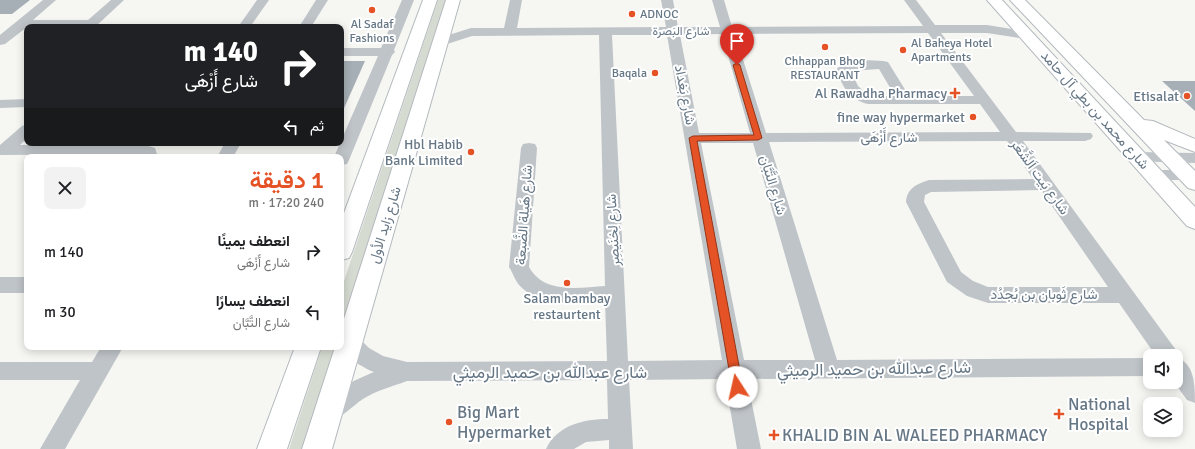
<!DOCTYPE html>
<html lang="ar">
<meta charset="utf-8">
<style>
:root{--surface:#fff;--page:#f2f2f2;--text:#202124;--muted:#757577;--accent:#e55225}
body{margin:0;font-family:Signika,Vazirmatn,sans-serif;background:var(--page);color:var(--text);direction:rtl;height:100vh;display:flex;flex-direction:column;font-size:15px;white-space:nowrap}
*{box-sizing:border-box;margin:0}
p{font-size:13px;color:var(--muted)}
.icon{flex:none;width:22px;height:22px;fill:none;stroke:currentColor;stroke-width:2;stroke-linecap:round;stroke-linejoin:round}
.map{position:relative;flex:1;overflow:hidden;direction:ltr}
.panel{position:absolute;left:24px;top:154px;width:320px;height:196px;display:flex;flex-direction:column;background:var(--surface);border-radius:8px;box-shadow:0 2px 10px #0003;direction:rtl}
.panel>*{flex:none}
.banner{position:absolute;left:24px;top:24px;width:320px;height:122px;border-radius:8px;box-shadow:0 2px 10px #0003;direction:rtl;background:#202124;color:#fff;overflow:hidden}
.tools{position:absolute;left:1143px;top:349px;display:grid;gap:8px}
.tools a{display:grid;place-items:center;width:40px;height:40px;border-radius:8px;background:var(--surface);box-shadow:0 2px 10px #0003;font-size:20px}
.pin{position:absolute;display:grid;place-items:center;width:34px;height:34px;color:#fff;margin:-41px -17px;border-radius:50% 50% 50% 0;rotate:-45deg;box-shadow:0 0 4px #0007}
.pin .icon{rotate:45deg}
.me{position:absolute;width:44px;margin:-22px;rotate:350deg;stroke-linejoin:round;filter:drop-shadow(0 0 3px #0008)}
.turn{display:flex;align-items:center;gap:14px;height:84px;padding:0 20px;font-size:18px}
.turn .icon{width:52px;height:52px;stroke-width:2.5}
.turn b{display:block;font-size:28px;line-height:34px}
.then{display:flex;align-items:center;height:38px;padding:0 20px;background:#0003;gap:8px;font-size:15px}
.round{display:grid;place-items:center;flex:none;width:42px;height:42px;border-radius:8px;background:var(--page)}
.headline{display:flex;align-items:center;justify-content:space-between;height:68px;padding:0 20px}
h1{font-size:24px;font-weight:600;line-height:30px;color:var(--accent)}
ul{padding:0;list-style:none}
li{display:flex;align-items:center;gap:12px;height:60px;padding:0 20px}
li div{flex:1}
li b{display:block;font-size:15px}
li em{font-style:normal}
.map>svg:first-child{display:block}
.green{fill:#d6dbd2}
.building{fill:#a6afb5}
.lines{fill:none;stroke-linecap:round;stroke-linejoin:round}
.secondary-casing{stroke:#b4b9be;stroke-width:2}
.street{fill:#bfc4c8;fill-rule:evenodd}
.secondary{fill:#fff;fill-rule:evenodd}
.route{fill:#e55225;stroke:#953518}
.poi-dot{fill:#e55225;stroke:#fff;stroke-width:1.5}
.labels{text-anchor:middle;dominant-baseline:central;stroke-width:4;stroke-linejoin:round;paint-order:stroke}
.far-poi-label{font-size:12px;fill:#657685;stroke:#fff;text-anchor:start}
.far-street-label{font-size:12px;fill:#657685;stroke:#fff}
.poi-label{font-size:14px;fill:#657685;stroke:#fff;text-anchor:end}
.street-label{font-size:14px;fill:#657685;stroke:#fff}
.near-street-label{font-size:17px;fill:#657685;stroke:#fff}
.near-poi-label{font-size:17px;fill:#657685;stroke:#fff;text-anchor:start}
</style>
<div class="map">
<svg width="1195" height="449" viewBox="0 0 1195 449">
<rect width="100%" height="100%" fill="#f6f7f3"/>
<g class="green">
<path d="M 438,0 L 446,0 L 341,338 L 341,290 Z"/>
<path d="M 322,347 L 338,347 L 307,449 L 289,449 Z"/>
</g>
<g class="building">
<path d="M 0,0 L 30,0 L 12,14 L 0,14 Z"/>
<path d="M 341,61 L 365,61 L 341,115 Z"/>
<path d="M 1162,81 L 1195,81 L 1195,111 Z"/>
</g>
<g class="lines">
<defs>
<g id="secondary">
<path d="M 423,0 L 437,0 L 352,252 L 349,258 L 341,260 L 341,221 Z"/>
<path d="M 446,0 L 460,0 L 332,449 L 302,449 L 335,347 L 341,347 L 341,328 Z"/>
<path d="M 987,0 L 1002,0 L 1195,207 L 1195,229 L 1187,226 Z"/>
<path d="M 1010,0 L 1025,0 L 1144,120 L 1153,121 L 1195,139 L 1195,152 L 1164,140 L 1195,171 L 1195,190 L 1188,188 Z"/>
<path d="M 295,347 L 321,347 L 287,449 L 257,449 Z"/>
</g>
</defs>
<use href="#secondary" class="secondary-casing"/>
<g class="street">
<path d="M 43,0 L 56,0 L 33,20 L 88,20 L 111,0 L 124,0 L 95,27 L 27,27 L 5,44 L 0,45 L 0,35 Z"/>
<path d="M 257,0 L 269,0 L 250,27 L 238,27 Z"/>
<path d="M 316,0 L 328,0 L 311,27 L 299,27 Z"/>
<path d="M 402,0 L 414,0 L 394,50 L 395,52 L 392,55 L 349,160 L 347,164 L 341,165 L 341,157 L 334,157 L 378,56 L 341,56 L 341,48 L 381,48 Z"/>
<path d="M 510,0 L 522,0 L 517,28 L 666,27 L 661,0 L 673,0 L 678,27 L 720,27 L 712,0 L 724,0 L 732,27 L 923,26 L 904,0 L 916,0 L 935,25 L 987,25 L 1031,32 L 1032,35 L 1026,39 L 987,33 L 941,33 L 1016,132 L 1091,133 L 1093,136 L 1091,139 L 1085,141 L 1023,141 L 1176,350 L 1179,356 L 1178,358 C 1195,365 1195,386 1195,403 L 1187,400 L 1174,382 L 1176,382 L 1176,356 L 1156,356 L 1119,303 L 988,303 L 967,296 L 947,282 L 906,202 C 907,188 917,184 929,180 L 1033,179 L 1007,141 L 769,142 L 837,360 L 1150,358 L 1150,376 L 747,379 L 761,449 L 737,449 L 725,379 L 629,380 L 633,449 L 609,449 L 609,440 L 586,442 L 574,449 L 546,449 C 557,425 584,419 608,419 L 607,380 L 407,381 C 391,387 377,390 363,399 C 351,407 342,418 329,422 L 321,419 L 317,412 C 327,392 355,380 374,372 C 362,367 334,352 343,336 L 350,333 L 357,336 L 369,348 L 383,356 L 407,362 L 607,361 L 605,301 C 577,303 542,308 520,286 C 515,281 513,273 509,267 L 521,148 L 523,144 L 529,143 L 535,144 L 537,148 L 529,267 C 544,294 578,288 605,286 L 599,35 L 472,36 L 441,46 L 434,42 L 436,39 L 471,28 L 504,28 ZM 928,33 L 974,96 L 909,96 L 888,62 L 883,61 C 870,61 845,57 837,69 C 841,86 850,100 868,104 L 980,104 L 1000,132 L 766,133 L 735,34 ZM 722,34 L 750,133 L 699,133 L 680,35 ZM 612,35 L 667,35 L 722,360 L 628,361 ZM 879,69 L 895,96 L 869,96 L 858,86 L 851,71 ZM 701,143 L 753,143 L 815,360 L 744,360 ZM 1041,190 L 1108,287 L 988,287 L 973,281 L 961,272 L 924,202 L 925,195 L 931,192 Z"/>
<path d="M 27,99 L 27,107 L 0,108 L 0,100 Z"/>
<path d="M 27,124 L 27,138 L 20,145 L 142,144 L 155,148 L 158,157 L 142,157 L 140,154 L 0,155 L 0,145 L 22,126 Z"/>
<path d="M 225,143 L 241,143 L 233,157 L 217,157 Z"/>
<path d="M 1135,152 L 1195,153 L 1195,163 L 1129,161 L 1127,157 L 1129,153 Z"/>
<path d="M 1152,170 L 1195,170 L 1195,180 L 1152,180 L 1146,179 L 1144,175 L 1146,171 Z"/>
<rect x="0" y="277" width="27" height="16"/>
<path d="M 101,347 L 123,347 L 65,449 L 40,449 L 80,380 L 0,380 L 0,362 L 92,362 Z"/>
</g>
<use href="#secondary" class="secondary"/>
</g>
<path class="route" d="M 737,63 L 740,65 L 762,138 L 758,140 L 697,141 L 743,387 L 741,390 L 737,392 L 733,390 L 732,387 L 689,138 L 693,136 L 754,135 L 733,65 Z"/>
<g class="poi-dot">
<circle cx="372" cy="10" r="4"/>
<circle cx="632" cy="14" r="4"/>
<circle cx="825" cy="47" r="4"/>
<circle cx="903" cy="50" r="4"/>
<circle cx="655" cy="73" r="4"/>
<path d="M953 87h4v4h4v4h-4v4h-4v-4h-4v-4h4z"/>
<circle cx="1187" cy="96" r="4"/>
<circle cx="973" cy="117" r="4"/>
<circle cx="471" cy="152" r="4"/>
<circle cx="567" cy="283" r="4"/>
<path d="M1057 408h4v4h4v4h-4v4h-4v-4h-4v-4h4z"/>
<circle cx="449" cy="422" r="4"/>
<path d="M772 429h4v4h4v4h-4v4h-4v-4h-4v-4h4z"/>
</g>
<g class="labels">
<g class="far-poi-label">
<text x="640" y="14">ADNOC</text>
<text x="372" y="24" text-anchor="middle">Al Sadaf<tspan x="372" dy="14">Fashions</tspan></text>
<text x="911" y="43">Al Baheya Hotel<tspan x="911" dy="14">Apartments</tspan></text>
<text x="825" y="61" text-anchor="middle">Chhappan Bhog<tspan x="825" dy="14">RESTAURANT</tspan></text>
<text x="647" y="73" text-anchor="end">Baqala</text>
</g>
<g class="far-street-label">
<text x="681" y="31">شارع البَصرة</text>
</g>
<g class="poi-label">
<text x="947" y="93">Al Rawadha Pharmacy</text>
<text x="1179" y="96">Etisalat</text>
<text x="965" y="117">fine way hypermarket</text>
<text x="463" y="144">Hbl Habib<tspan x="463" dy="16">Bank Limited</tspan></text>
<text x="567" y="298" text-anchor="middle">Salam bambay<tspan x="567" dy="16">restaurtent</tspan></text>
</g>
<g class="street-label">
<text transform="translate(685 95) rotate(79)">شارع بَغداد</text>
<text transform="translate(1095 110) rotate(48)">شارع محمد بن بطي آل حامد</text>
<text x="889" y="137">شارع أَزْهَى</text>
<text transform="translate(1040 177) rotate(54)">شارع بَيت اَلشَّعَر</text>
<text transform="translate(773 185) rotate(73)">شارع التَّبَّان</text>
<text transform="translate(524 215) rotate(-86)">شارع هَيلة الضَّبعة</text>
<text transform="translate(385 225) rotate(-73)">شارع زايد الأول</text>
<text transform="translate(613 230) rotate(-93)">شارع لِخنَيصِر</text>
<text x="1044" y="294">شارع ثَوبان بن بُجدُد</text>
</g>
<g class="near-street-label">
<text transform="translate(874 369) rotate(-1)">شارع عبدالله بن حميد الرميثي</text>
<text x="550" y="372">شارع عبدالله بن حميد الرميثي</text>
</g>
<g class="near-poi-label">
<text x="1068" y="404">National<tspan x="1068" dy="20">Hospital</tspan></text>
<text x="457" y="412">Big Mart<tspan x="457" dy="20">Hypermarket</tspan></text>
<text x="782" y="435">KHALID BIN AL WALEED PHARMACY</text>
</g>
</g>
</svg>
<div class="tools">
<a><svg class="icon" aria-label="sound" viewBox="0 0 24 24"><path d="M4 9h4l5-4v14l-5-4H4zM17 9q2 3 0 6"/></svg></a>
<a><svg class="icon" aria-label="layers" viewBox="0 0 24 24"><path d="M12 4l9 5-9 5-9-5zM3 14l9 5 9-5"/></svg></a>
</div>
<div class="pin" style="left:737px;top:65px;background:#d93025"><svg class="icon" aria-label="arrive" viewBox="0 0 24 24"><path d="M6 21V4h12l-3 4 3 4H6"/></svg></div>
<svg class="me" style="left:737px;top:387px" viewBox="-20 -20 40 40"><circle r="19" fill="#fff"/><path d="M0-13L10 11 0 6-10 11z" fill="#e55225"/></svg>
<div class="banner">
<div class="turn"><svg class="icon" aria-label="right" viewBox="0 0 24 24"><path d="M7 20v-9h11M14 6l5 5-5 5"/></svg><div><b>140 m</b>شارع أَزْهَى</div></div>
<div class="then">ثم<svg class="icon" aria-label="left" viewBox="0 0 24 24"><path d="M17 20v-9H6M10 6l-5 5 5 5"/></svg></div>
</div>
<section class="panel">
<div class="headline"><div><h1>1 دقيقة</h1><p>240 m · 17:20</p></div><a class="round"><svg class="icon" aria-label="close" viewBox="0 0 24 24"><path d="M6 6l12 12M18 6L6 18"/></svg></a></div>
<ul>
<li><svg class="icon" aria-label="right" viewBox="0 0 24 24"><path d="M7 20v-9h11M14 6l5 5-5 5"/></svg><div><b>انعطف يمينًا</b><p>شارع أَزْهَى</p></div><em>140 m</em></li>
<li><svg class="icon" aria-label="left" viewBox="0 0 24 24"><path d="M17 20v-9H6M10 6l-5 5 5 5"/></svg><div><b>انعطف يسارًا</b><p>شارع التَّبَّان</p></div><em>30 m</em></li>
</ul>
</section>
</div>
